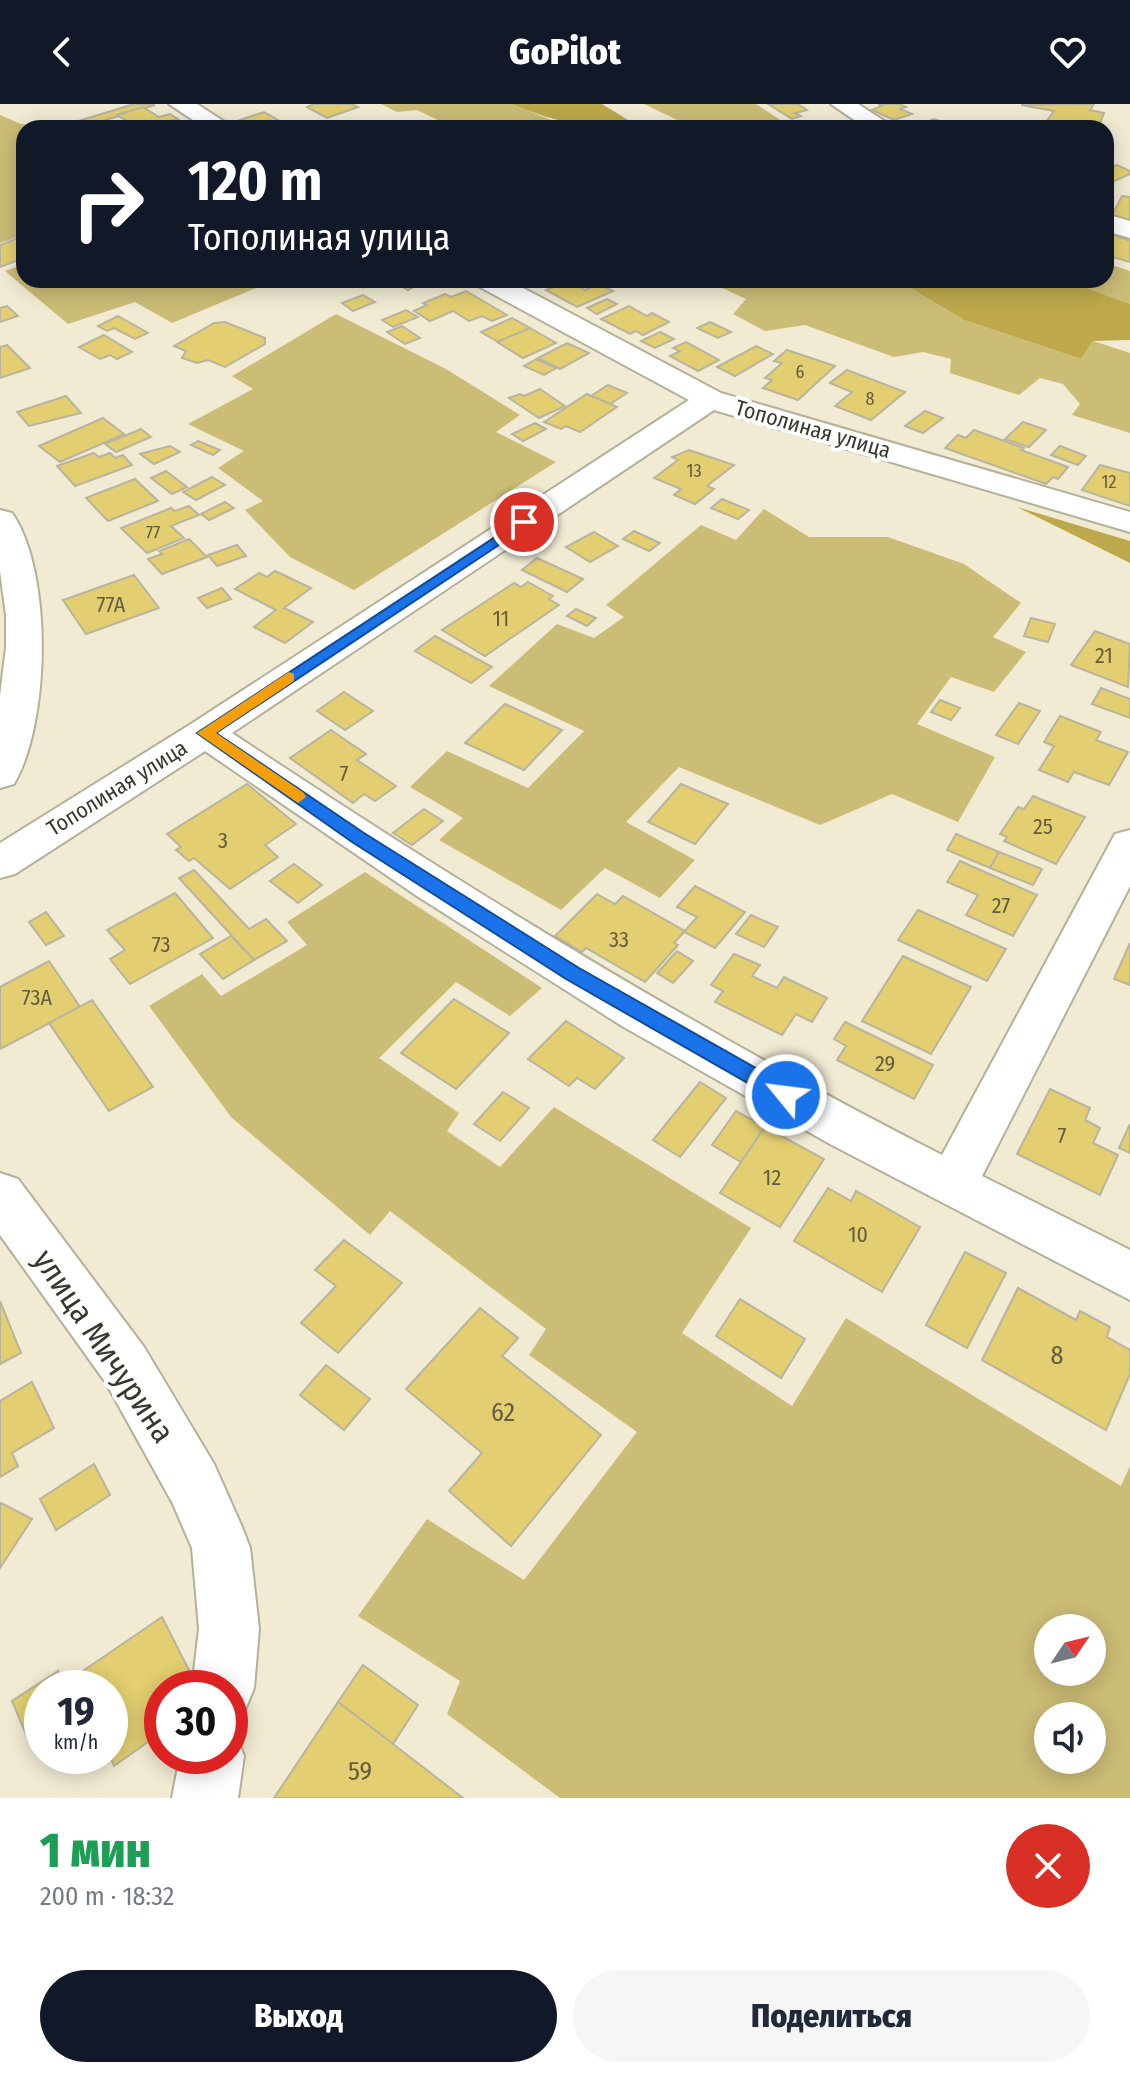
<!DOCTYPE html>
<html lang="ru">
<meta charset="utf-8">
<style>
:root{--surface:#fff;--page:#f6f6f7;--text:#1f2937;--muted:#747a83;--accent:#111827}
body{margin:0;font-family:"Fira Sans Condensed",sans-serif;background:var(--page);color:var(--text);height:100vh;display:flex;flex-direction:column;font-size:30px;white-space:nowrap}
*{box-sizing:border-box;margin:0}
p{font-size:26px;color:var(--muted)}
.icon{flex:none;width:44px;height:44px;fill:none;stroke:currentColor;stroke-width:2;stroke-linecap:round;stroke-linejoin:round}
.map{position:relative;height:1694px;overflow:hidden}
.sheet{display:flex;flex-direction:column;background:var(--surface);flex:1}
.sheet>*{flex:none}
.top-card{position:absolute;left:16px;top:16px;width:1098px;height:168px;border-radius:24px;box-shadow:0 4px 20px #0003;background:#111827;color:#fff;overflow:hidden}
.needle{width:52px;rotate:55deg}
.controls{position:absolute;left:1034px;top:1510px;display:grid;gap:16px}
.controls a{display:grid;place-items:center;width:72px;height:72px;border-radius:50%;background:var(--surface);box-shadow:0 4px 20px #0003;font-size:40px}
.speed{position:absolute;left:24px;top:1566px;display:flex;gap:16px;font-size:40px;font-weight:700;text-align:center}
.speed>*{display:grid;place-content:center;width:104px;height:104px;border-radius:50%;background:var(--surface);box-shadow:0 4px 20px #0003;line-height:1}
.speed small{font-size:20px;font-weight:400}
.speed .limit{border:12px solid #d22;background:#fff;color:#111}
.pin{position:absolute;display:grid;place-items:center;width:68px;height:68px;color:#fff;margin:-34px;border:4px solid #fff;border-radius:50%;box-shadow:0 2px 8px #0007}
.me{position:absolute;width:88px;margin:-44px;rotate:299deg;stroke-linejoin:round;filter:drop-shadow(0 0 6px #0008)}
.turn{display:flex;align-items:center;gap:28px;height:168px;padding:0 40px;font-size:36px}
.turn .icon{width:104px;height:104px;stroke-width:2.5}
.turn b{display:block;font-size:56px;line-height:68px}
.round{display:grid;place-items:center;flex:none;width:84px;height:84px;border-radius:42px;background:var(--page)}
.summary{display:flex;align-items:center;justify-content:space-between;height:136px;padding:0 40px}
h1{font-size:48px;font-weight:800;line-height:60px;color:#1e9e55}
.button{display:flex;gap:16px;margin-top:auto;padding:16px 40px}
.button a{flex:1;height:92px;border-radius:48px;background:var(--accent);color:#fff;font-size:32px;font-weight:800;line-height:92px;text-align:center}
.button a+a{background:var(--page);color:var(--text)}
header{display:flex;justify-content:space-between;align-items:center;height:104px;padding:0 40px;background:var(--accent);color:#fff;font-size:36px;font-weight:800}
.map>svg:first-child{display:block}
.green{fill:#cbbc76;fill-rule:evenodd}
.forest{fill:#bda94b}
.building{fill:#e3cf71;stroke:#b9b49d;stroke-width:2}
.lines{fill:none;stroke-linecap:round;stroke-linejoin:round}
.minor-casing{stroke:#b5b098;stroke-width:4}
.minor{fill:#fff;fill-rule:evenodd}
.route{fill:#1a73e8;stroke:#114b97;stroke-width:2}
.slow{fill:#f59e0b}
.labels{text-anchor:middle;dominant-baseline:central;stroke-width:8;stroke-linejoin:round;paint-order:stroke}
.far-number-label{font-size:18px;fill:#645d3e}
.far-street-label{font-size:22px;fill:#39372d;stroke:#fff}
.number-label{font-size:22px;fill:#645d3e}
.near-number-label{font-size:26px;fill:#645d3e}
.near-street-label{font-size:32px;fill:#39372d;stroke:#fff}
</style>
<header><svg class="icon" aria-label="back" viewBox="0 0 24 24"><path d="M15 5l-7 7 7 7"/></svg>GoPilot<svg class="icon" aria-label="heart" viewBox="0 0 24 24"><path d="M12 20l-8-8c-3-5 5-10 8-4 3-6 11-1 8 4z"/></svg></header>
<div class="map">
<svg width="1130" height="1694" viewBox="0 0 1130 1694">
<rect width="100%" height="100%" fill="#f1ebd3"/>
<g class="green">
<path d="M 381,0 L 511,0 L 554,17 L 589,24 L 454,24 L 417,6 L 397,8 Z"/>
<path d="M 644,0 L 756,0 L 785,19 L 797,17 L 810,24 L 694,24 Z"/>
<path d="M 0,11 L 21,20 L 48,24 L 24,24 L 24,131 L 0,139 Z"/>
<path d="M 1106,159 L 1130,167 L 1130,200 L 1065,176 L 1106,176 Z"/>
<path d="M 24,160 L 24,176 L 275,176 L 172,219 L 135,198 L 68,220 L 5,167 Z"/>
<path d="M 705,176 L 843,176 L 861,183 L 883,176 L 897,176 L 964,216 L 1081,255 L 1093,237 L 1130,249 L 1130,329 L 1072,311 L 1080,300 L 1063,280 L 1040,274 L 1019,291 L 950,269 L 951,255 L 923,248 L 894,253 L 805,221 L 765,227 L 733,210 L 746,195 Z"/>
<path d="M 336,210 L 446,265 L 520,311 L 496,328 L 556,358 L 354,486 L 290,453 L 245,406 L 263,397 L 218,364 L 244,347 L 188,320 L 253,285 L 232,272 Z"/>
<path d="M 764,405 L 809,433 L 888,433 L 964,460 L 1021,499 L 993,533 L 1026,548 L 994,588 L 951,573 L 917,620 L 995,653 L 958,718 L 892,690 L 820,721 L 679,663 L 626,718 L 695,756 L 660,794 L 605,764 L 561,806 L 439,736 L 463,714 L 410,683 L 447,647 L 528,684 L 584,627 L 489,582 L 557,520 L 594,534 L 624,513 L 606,501 L 701,421 L 736,436 Z"/>
<path d="M 365,768 L 542,884 L 510,912 L 456,878 L 379,954 L 459,1009 L 447,1027 L 500,1063 L 554,1003 L 751,1124 L 682,1229 L 792,1302 L 846,1214 L 1121,1382 L 1130,1362 L 1130,1694 L 560,1694 L 447,1610 L 460,1577 L 358,1512 L 427,1415 L 524,1476 L 637,1328 L 529,1251 L 546,1225 L 390,1107 L 370,1131 L 231,1013 L 149,902 L 202,870 L 221,892 L 307,841 L 287,818 ZM 1048,1524 L 1092,1524 L 1092,1568 L 1048,1568 ZM 1048,1612 L 1092,1612 L 1092,1656 L 1048,1656 Z"/>
</g>
<g class="forest">
<path d="M 511,0 L 602,0 L 633,19 L 630,23 C 583,25 554,17 511,0 Z"/>
<path d="M 897,176 L 1065,176 L 1130,200 L 1130,236 L 1093,237 L 1081,255 L 964,216 Z"/>
<path d="M 1017,403 L 1130,437 L 1130,459 Z"/>
</g>
<g class="building">
<path d="M 134,0 L 155,1 L 86,22 L 78,17 Z"/>
<path d="M 314,0 L 352,0 L 358,3 L 327,14 L 307,3 Z"/>
<path d="M 768,0 L 798,0 L 807,6 L 795,9 L 801,12 L 792,15 Z"/>
<path d="M 878,0 L 899,0 L 906,3 L 900,5 L 912,10 L 894,16 L 872,6 L 882,2 Z"/>
<path d="M 1094,0 L 1090,6 L 1104,9 L 1098,24 L 1073,24 L 1046,18 L 1054,7 L 1021,1 Z"/>
<path d="M 143,3 L 159,13 L 170,10 L 178,15 L 138,24 L 117,11 Z"/>
<path d="M 264,8 L 285,20 L 253,24 L 240,16 Z"/>
<path d="M 934,15 L 948,20 L 943,22 L 948,24 L 912,24 Z"/>
<path d="M 1117,61 L 1130,67 L 1130,70 L 1106,81 L 1106,66 Z"/>
<path d="M 1122,92 L 1130,93 L 1130,117 L 1111,113 Z"/>
<path d="M 1106,128 L 1130,137 L 1130,158 L 1106,151 Z"/>
<path d="M 21,133 L 24,135 L 24,154 L 0,163 L 0,141 Z"/>
<path d="M 391,176 L 426,176 L 408,186 Z"/>
<path d="M 568,176 L 585,186 L 598,180 L 613,187 L 577,203 L 546,186 Z"/>
<path d="M 466,187 L 507,211 L 492,217 L 482,212 L 469,217 L 453,207 L 430,217 L 414,207 L 427,201 L 423,199 L 445,190 L 451,193 Z"/>
<path d="M 363,191 L 375,198 L 353,207 L 342,199 Z"/>
<path d="M 607,195 L 617,200 L 597,210 L 587,204 Z"/>
<path d="M 7,202 L 18,212 L 0,218 L 0,204 Z"/>
<path d="M 629,202 L 647,212 L 652,209 L 669,218 L 643,231 L 636,227 L 630,230 L 601,215 Z"/>
<path d="M 406,206 L 418,213 L 393,223 L 382,216 Z"/>
<path d="M 118,212 L 148,229 L 135,235 L 114,224 L 107,227 L 98,222 Z"/>
<path d="M 512,214 L 530,224 L 498,238 L 481,228 Z"/>
<path d="M 225,218 L 265,234 L 265,240 L 225,263 L 208,256 L 197,259 L 182,254 L 186,247 L 174,242 L 214,219 Z"/>
<path d="M 710,218 L 731,228 L 718,234 L 697,224 Z"/>
<path d="M 402,222 L 420,234 L 405,240 L 387,228 Z"/>
<path d="M 530,224 L 556,239 L 523,254 L 497,238 Z"/>
<path d="M 660,228 L 674,235 L 655,244 L 641,237 Z"/>
<path d="M 104,231 L 132,248 L 117,255 L 110,251 L 100,255 L 79,243 Z"/>
<path d="M 686,238 L 719,256 L 698,267 L 670,252 L 680,247 L 673,244 Z"/>
<path d="M 567,239 L 589,249 L 560,265 L 538,254 Z"/>
<path d="M 7,241 L 30,264 L 0,274 L 0,243 Z"/>
<path d="M 756,242 L 773,250 L 735,272 L 717,263 Z"/>
<path d="M 787,246 L 835,262 L 798,296 L 763,284 L 772,276 L 765,274 L 782,259 L 774,257 Z"/>
<path d="M 536,255 L 556,264 L 544,271 L 524,262 Z"/>
<path d="M 847,266 L 905,288 L 871,316 L 835,302 L 852,288 L 830,279 Z"/>
<path d="M 608,281 L 627,289 L 610,300 L 591,292 Z"/>
<path d="M 540,285 L 565,302 L 539,314 L 509,294 L 520,290 L 524,292 Z"/>
<path d="M 587,290 L 617,303 L 580,328 L 566,322 L 561,325 L 544,318 Z"/>
<path d="M 66,292 L 81,309 L 29,322 L 17,308 Z"/>
<path d="M 925,307 L 943,314 L 923,329 L 905,322 Z"/>
<path d="M 103,314 L 124,330 L 60,358 L 39,342 Z"/>
<path d="M 1023,318 L 1046,326 L 1029,343 L 1005,335 Z"/>
<path d="M 535,319 L 546,325 L 523,337 L 512,330 Z"/>
<path d="M 141,325 L 151,333 L 116,348 L 105,340 Z"/>
<path d="M 974,326 L 1024,344 L 1021,346 L 1068,363 L 1058,375 L 1053,373 L 1046,380 L 945,344 L 958,331 L 966,334 Z"/>
<path d="M 198,337 L 220,346 L 213,351 L 191,341 Z"/>
<path d="M 170,342 L 180,348 L 154,360 L 140,350 Z"/>
<path d="M 1060,342 L 1086,352 L 1078,361 L 1051,351 Z"/>
<path d="M 689,346 L 734,361 L 707,382 L 714,385 L 695,400 L 674,391 L 681,385 L 654,374 L 678,356 L 672,353 Z"/>
<path d="M 94,349 L 99,353 L 110,349 L 115,354 L 123,351 L 132,361 L 75,382 L 57,362 Z"/>
<path d="M 1100,361 L 1130,369 L 1130,402 L 1082,386 Z"/>
<path d="M 166,367 L 187,383 L 172,390 L 151,374 Z"/>
<path d="M 212,373 L 225,381 L 196,396 L 183,388 Z"/>
<path d="M 135,375 L 158,397 L 108,417 L 86,394 Z"/>
<path d="M 722,395 L 749,406 L 738,415 L 711,404 Z"/>
<path d="M 225,398 L 234,404 L 209,416 L 201,410 Z"/>
<path d="M 189,402 L 199,411 L 171,422 L 184,434 L 147,449 L 121,424 L 171,404 L 175,407 Z"/>
<path d="M 634,427 L 660,439 L 649,447 L 623,435 Z"/>
<path d="M 594,428 L 618,442 L 590,458 L 566,443 Z"/>
<path d="M 189,435 L 207,453 L 162,470 L 148,455 L 162,450 L 159,447 Z"/>
<path d="M 237,441 L 246,452 L 217,462 L 208,451 Z"/>
<path d="M 537,454 L 583,475 L 567,488 L 522,466 Z"/>
<path d="M 275,467 L 311,484 L 284,504 L 313,518 L 285,539 L 254,523 L 276,506 L 235,485 L 259,469 L 267,473 Z"/>
<path d="M 134,471 L 159,504 L 86,530 L 63,496 Z"/>
<path d="M 528,478 L 553,492 L 549,495 L 559,501 L 485,552 L 442,526 L 514,479 L 521,483 Z"/>
<path d="M 222,484 L 231,495 L 207,504 L 198,494 Z"/>
<path d="M 576,505 L 596,514 L 587,522 L 567,512 Z"/>
<path d="M 1031,514 L 1055,520 L 1048,538 L 1024,532 Z"/>
<path d="M 1095,527 L 1130,540 L 1128,583 L 1071,561 Z"/>
<path d="M 435,532 L 492,563 L 471,579 L 415,547 Z"/>
<path d="M 1101,584 L 1130,595 L 1130,614 L 1092,600 Z"/>
<path d="M 344,588 L 373,607 L 345,626 L 317,607 Z"/>
<path d="M 940,596 L 960,604 L 951,616 L 931,608 Z"/>
<path d="M 1019,599 L 1040,607 L 1018,640 L 996,631 Z"/>
<path d="M 505,600 L 562,626 L 524,666 L 465,639 Z"/>
<path d="M 1060,612 L 1101,628 L 1096,636 L 1128,648 L 1109,681 L 1074,668 L 1068,678 L 1039,666 L 1054,642 L 1044,638 Z"/>
<path d="M 331,626 L 366,650 L 357,656 L 396,682 L 375,697 L 364,690 L 353,699 L 290,654 Z"/>
<path d="M 247,680 L 296,720 L 265,741 L 278,753 L 230,785 L 194,754 L 189,757 L 176,746 L 181,743 L 167,730 Z"/>
<path d="M 681,680 L 728,700 L 695,740 L 648,718 Z"/>
<path d="M 1033,692 L 1085,713 L 1056,760 L 1004,737 L 1007,733 L 1000,730 L 1018,703 L 1024,705 Z"/>
<path d="M 424,705 L 443,717 L 412,741 L 393,729 Z"/>
<path d="M 956,730 L 999,748 L 990,764 L 947,746 Z"/>
<path d="M 999,748 L 1042,765 L 1033,781 L 990,764 Z"/>
<path d="M 960,757 L 1037,791 L 1013,832 L 966,811 L 978,791 L 947,778 Z"/>
<path d="M 294,760 L 322,781 L 298,799 L 270,777 Z"/>
<path d="M 194,766 L 249,825 L 266,815 L 287,837 L 254,856 L 179,774 Z"/>
<path d="M 695,782 L 745,808 L 715,844 L 684,828 L 697,813 L 677,803 Z"/>
<path d="M 175,789 L 213,834 L 130,880 L 110,855 L 125,846 L 107,826 Z"/>
<path d="M 597,790 L 615,800 L 623,792 L 685,827 L 674,839 L 678,841 L 645,878 L 586,844 L 582,848 L 555,832 Z"/>
<path d="M 918,806 L 1006,845 L 987,877 L 898,836 Z"/>
<path d="M 46,808 L 64,832 L 46,841 L 29,818 Z"/>
<path d="M 751,811 L 778,823 L 764,843 L 736,830 Z"/>
<path d="M 231,832 L 254,856 L 223,875 L 200,850 Z"/>
<path d="M 1130,839 L 1130,881 L 1114,875 Z"/>
<path d="M 677,847 L 693,857 L 673,879 L 657,869 Z"/>
<path d="M 734,850 L 760,861 L 752,872 L 777,884 L 784,873 L 827,894 L 812,918 L 796,910 L 782,931 L 715,898 L 723,887 L 711,881 Z"/>
<path d="M 903,852 L 971,883 L 931,950 L 862,917 Z"/>
<path d="M 49,857 L 80,903 L 0,945 L 0,883 Z"/>
<path d="M 454,895 L 509,929 L 456,985 L 401,949 Z"/>
<path d="M 92,896 L 153,983 L 109,1007 L 49,919 Z"/>
<path d="M 566,917 L 624,954 L 595,985 L 577,974 L 569,982 L 528,955 Z"/>
<path d="M 845,918 L 933,961 L 914,995 L 837,956 L 846,942 L 834,935 Z"/>
<path d="M 700,978 L 726,994 L 680,1053 L 653,1036 Z"/>
<path d="M 1050,985 L 1090,1004 L 1085,1016 L 1100,1024 L 1093,1039 L 1118,1051 L 1100,1091 L 1017,1050 Z"/>
<path d="M 503,988 L 529,1004 L 500,1037 L 474,1020 Z"/>
<path d="M 736,1007 L 765,1023 L 741,1058 L 712,1041 Z"/>
<path d="M 1130,1020 L 1130,1049 L 1119,1044 Z"/>
<path d="M 765,1023 L 824,1055 L 780,1123 L 720,1089 Z"/>
<path d="M 828,1084 L 851,1097 L 856,1087 L 920,1123 L 882,1188 L 794,1137 Z"/>
<path d="M 344,1136 L 402,1179 L 338,1249 L 301,1219 L 336,1182 L 315,1166 Z"/>
<path d="M 965,1148 L 1006,1169 L 967,1244 L 926,1221 Z"/>
<path d="M 1018,1184 L 1076,1216 L 1080,1207 L 1110,1223 L 1107,1233 L 1130,1246 L 1130,1270 L 1106,1326 L 982,1256 Z"/>
<path d="M 740,1195 L 805,1235 L 781,1274 L 716,1232 Z"/>
<path d="M 0,1197 L 21,1249 L 0,1260 Z"/>
<path d="M 480,1204 L 518,1234 L 502,1252 L 601,1331 L 511,1442 L 449,1387 L 482,1349 L 406,1285 Z"/>
<path d="M 326,1261 L 370,1295 L 344,1326 L 300,1291 Z"/>
<path d="M 32,1278 L 54,1324 L 12,1349 L 18,1362 L 0,1373 L 0,1297 Z"/>
<path d="M 94,1360 L 110,1391 L 56,1426 L 40,1395 Z"/>
<path d="M 1,1399 L 32,1415 L 0,1464 L 0,1401 Z"/>
<path d="M 162,1513 L 196,1580 L 190,1584 L 162,1584 L 162,1604 L 146,1615 L 155,1633 L 114,1662 L 110,1652 L 110,1584 L 79,1584 L 74,1573 Z"/>
<path d="M 363,1561 L 418,1601 L 393,1640 L 338,1598 Z"/>
<path d="M 58,1567 L 66,1584 L 42,1584 L 42,1632 L 30,1640 L 12,1597 Z"/>
<path d="M 338,1598 L 393,1640 L 463,1694 L 274,1694 Z"/>
</g>
<g class="lines">
<defs>
<g id="minor">
<path d="M 169,0 L 197,0 L 234,24 L 205,24 Z"/>
<path d="M 831,0 L 858,0 L 895,24 L 866,24 Z"/>
<path d="M 1106,110 L 1130,117 L 1130,134 L 1106,127 Z"/>
<path d="M 474,176 L 508,176 L 721,289 L 1130,408 L 1130,428 L 714,306 L 232,629 C 462,782 696,926 942,1051 L 1115,730 L 1130,726 L 1130,782 L 982,1072 L 1130,1146 L 1130,1196 L 830,1040 L 622,922 L 417,792 L 205,647 L 15,770 L 0,774 L 0,739 L 191,620 L 689,296 L 478,182 Z"/>
<path d="M 0,406 L 12,409 C 53,468 50,619 14,680 L 0,684 L 0,592 L 6,543 L 6,511 L 0,467 Z"/>
<path d="M 0,1069 L 18,1075 L 144,1243 L 214,1360 L 242,1423 L 250,1444 L 259,1525 L 254,1584 L 245,1606 L 230,1612 L 230,1584 L 192,1584 L 199,1525 L 192,1444 L 173,1400 L 106,1279 L 0,1131 Z"/>
<path d="M 230,1627 L 235,1629 L 244,1652 L 238,1694 L 172,1694 L 180,1652 L 230,1652 Z"/>
</g>
</defs>
<use href="#minor" class="minor-casing"/>
<use href="#minor" class="minor"/>
</g>
<path class="route" d="M 524,414 L 529,415 L 529,421 L 216,629 L 364,729 L 579,864 L 793,985 L 796,991 L 793,997 L 786,999 L 779,997 L 566,875 L 352,738 L 197,629 Z"/>
<path class="slow" d="M 289,568 L 294,570 L 294,577 L 216,629 L 304,689 L 306,693 L 298,699 L 197,629 Z"/>
<g class="labels">
<g class="far-number-label">
<text x="800" y="268">6</text>
<text x="870" y="295">8</text>
<text x="694" y="367">13</text>
<text x="1109" y="378">12</text>
<text x="153" y="429">77</text>
</g>
<g class="far-street-label">
<text transform="translate(813 325) rotate(16)">Тополиная улица</text>
<text transform="translate(117 684) rotate(-32)">Тополиная улица</text>
</g>
<g class="number-label">
<text x="111" y="500">77А</text>
<text x="501" y="514">11</text>
<text x="1104" y="551">21</text>
<text x="344" y="669">7</text>
<text x="1043" y="722">25</text>
<text x="223" y="736">3</text>
<text x="1001" y="801">27</text>
<text x="619" y="835">33</text>
<text x="161" y="840">73</text>
<text x="37" y="893">73А</text>
<text x="885" y="959">29</text>
<text x="1062" y="1031">7</text>
<text x="772" y="1073">12</text>
<text x="858" y="1130">10</text>
</g>
<g class="near-number-label">
<text x="1057" y="1251">8</text>
<text x="503" y="1308">62</text>
<text x="360" y="1667">59</text>
</g>
<g class="near-street-label">
<text transform="translate(104 1242) rotate(56)">улица Мичурина</text>
</g>
</g>
</svg>
<div class="controls">
<a><svg class="needle" viewBox="-14 -14 28 28"><path d="M0-13l5 13h-10z" fill="#e53935"/><path d="M0 13l5-13h-10z" fill="#747a83"/></svg></a>
<a><svg class="icon" aria-label="sound" viewBox="0 0 24 24"><path d="M4 9h4l5-4v14l-5-4H4zM17 9q2 3 0 6"/></svg></a>
</div>
<div class="speed"><div>19<small>km/h</small></div><div class="limit">30</div></div>
<div class="pin" style="left:524px;top:418px;background:#d93025"><svg class="icon" aria-label="arrive" viewBox="0 0 24 24"><path d="M6 21V4h12l-3 4 3 4H6"/></svg></div>
<svg class="me" style="left:786px;top:991px" viewBox="-20 -20 40 40"><circle r="17" fill="#1a73e8" stroke="#fff" stroke-width="3"/><path d="M0-11L8 9 0 5-8 9z" fill="#fff"/></svg>
<div class="top-card">
<div class="turn"><svg class="icon" aria-label="right" viewBox="0 0 24 24"><path d="M7 20v-9h11M14 6l5 5-5 5"/></svg><div><b>120 m</b>Тополиная улица</div></div>
</div>
</div>
<section class="sheet">
<div class="summary"><div><h1>1 мин</h1><p>200 m · 18:32</p></div><a class="round" style="background:#d93025;color:#fff"><svg class="icon" aria-label="close" viewBox="0 0 24 24"><path d="M6 6l12 12M18 6L6 18"/></svg></a></div>
<div class="button"><a>Выход</a><a>Поделиться</a></div>
</section>
